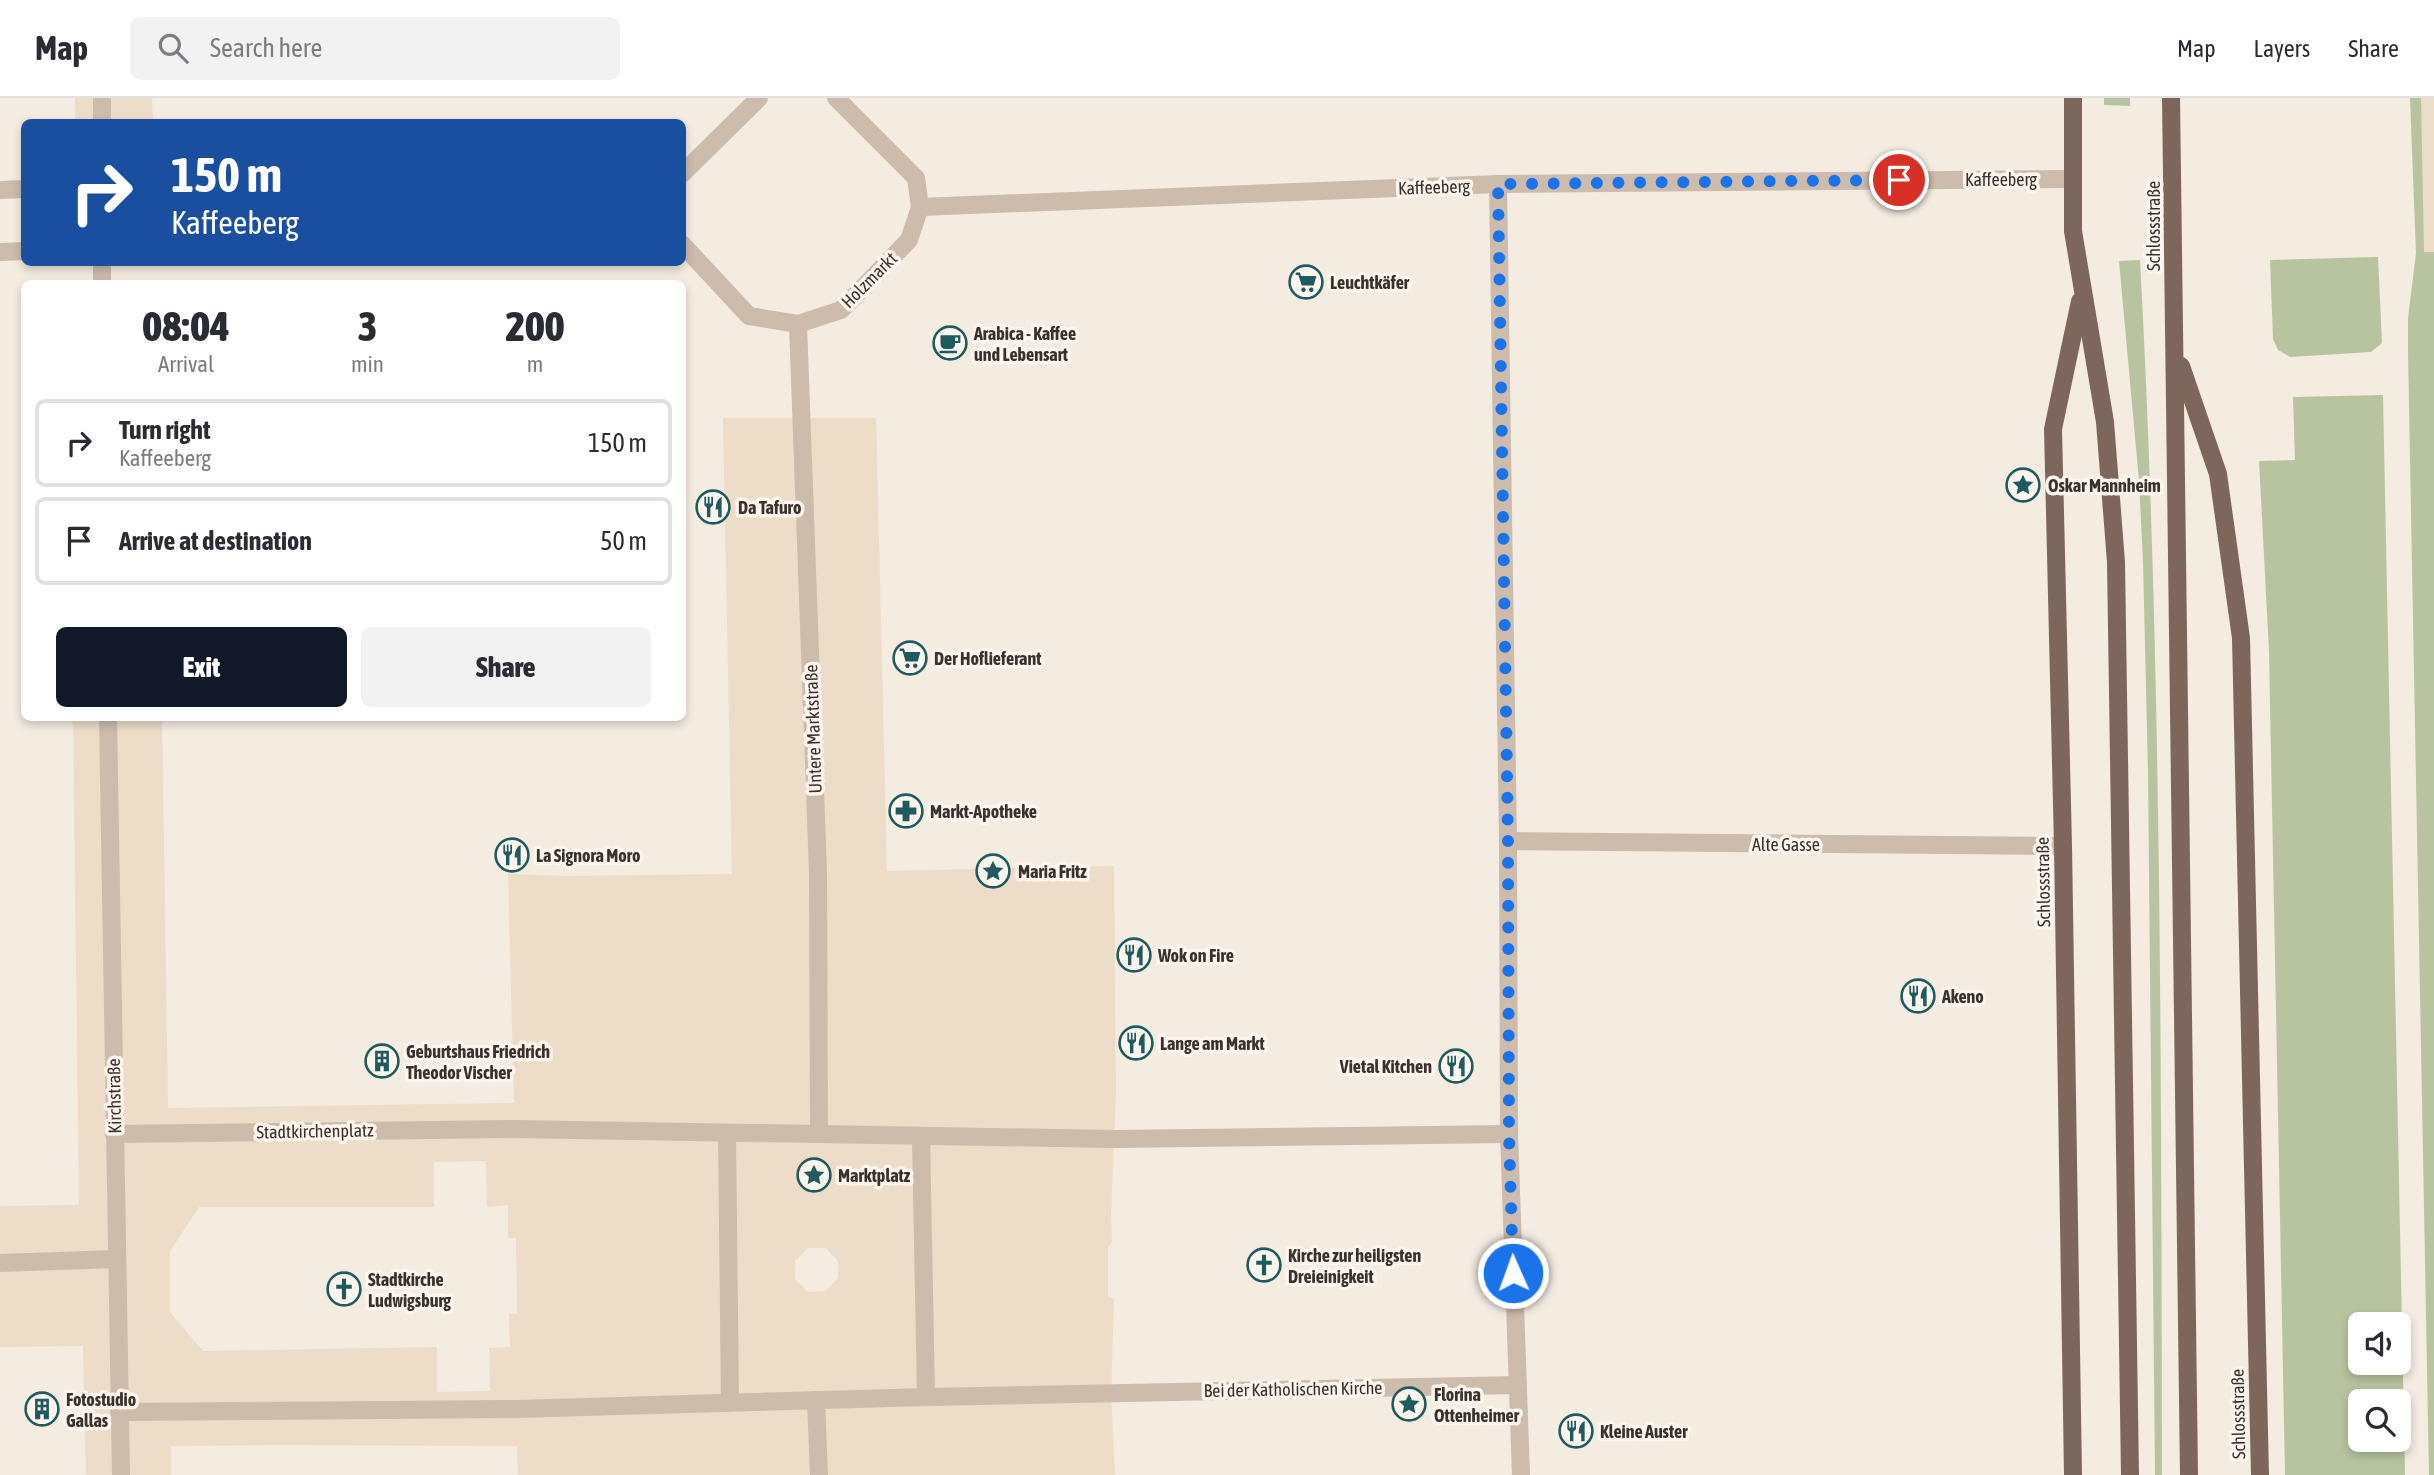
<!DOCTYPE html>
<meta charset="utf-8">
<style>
:root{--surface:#fff;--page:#f2f2f3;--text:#2b2b33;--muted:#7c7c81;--line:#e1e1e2;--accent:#111827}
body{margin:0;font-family:"Asap Condensed",sans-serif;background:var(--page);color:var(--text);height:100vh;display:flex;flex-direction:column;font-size:26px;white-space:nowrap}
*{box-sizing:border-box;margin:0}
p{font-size:23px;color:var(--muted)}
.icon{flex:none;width:38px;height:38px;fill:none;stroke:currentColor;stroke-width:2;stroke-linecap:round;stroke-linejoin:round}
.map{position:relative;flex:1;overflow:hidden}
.side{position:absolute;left:21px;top:182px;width:665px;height:441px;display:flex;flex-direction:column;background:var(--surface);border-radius:10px;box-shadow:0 4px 10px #0003}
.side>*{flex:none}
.top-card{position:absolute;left:21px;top:21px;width:665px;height:147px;border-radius:10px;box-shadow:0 4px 10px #0003;background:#1a4fa0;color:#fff;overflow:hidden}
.controls{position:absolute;left:2348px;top:1214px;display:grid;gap:14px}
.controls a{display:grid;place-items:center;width:63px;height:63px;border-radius:10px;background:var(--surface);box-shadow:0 4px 10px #0003;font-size:35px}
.pin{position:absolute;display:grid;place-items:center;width:60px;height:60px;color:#fff;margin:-30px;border:4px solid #fff;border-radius:50%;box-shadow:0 2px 7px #0007}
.me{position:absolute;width:77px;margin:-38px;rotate:358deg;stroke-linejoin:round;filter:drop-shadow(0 0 5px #0008)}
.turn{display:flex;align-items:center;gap:24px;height:147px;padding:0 35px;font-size:32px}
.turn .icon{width:91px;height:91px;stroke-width:2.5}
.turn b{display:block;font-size:49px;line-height:60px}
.eta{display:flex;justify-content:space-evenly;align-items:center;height:119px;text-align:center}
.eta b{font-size:42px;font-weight:800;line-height:49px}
.cta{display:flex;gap:14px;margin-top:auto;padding:14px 35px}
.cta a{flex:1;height:80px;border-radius:10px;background:var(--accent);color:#fff;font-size:28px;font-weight:800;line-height:80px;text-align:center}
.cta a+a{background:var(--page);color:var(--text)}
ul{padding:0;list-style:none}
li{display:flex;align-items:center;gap:21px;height:88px;margin:0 14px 10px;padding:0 21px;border:4px solid var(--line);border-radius:10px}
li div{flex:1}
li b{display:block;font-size:26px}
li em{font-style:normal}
header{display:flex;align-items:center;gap:42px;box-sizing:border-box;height:98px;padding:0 35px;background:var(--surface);border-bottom:2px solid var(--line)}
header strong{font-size:33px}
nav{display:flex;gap:38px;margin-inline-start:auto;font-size:24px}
.search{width:490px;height:63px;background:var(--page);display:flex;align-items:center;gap:18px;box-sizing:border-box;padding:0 24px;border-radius:10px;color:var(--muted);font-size:26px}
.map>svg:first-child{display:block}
.green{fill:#b8c4a0;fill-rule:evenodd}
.plaza{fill:#ecdcc8;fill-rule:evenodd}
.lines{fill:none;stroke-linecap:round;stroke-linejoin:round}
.minor{stroke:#cdbbac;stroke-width:18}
.major{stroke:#7d675c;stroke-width:18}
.route{stroke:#1a73e8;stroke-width:12;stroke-dasharray:0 21.6}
.labels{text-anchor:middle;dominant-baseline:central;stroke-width:7;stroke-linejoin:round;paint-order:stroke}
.street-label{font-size:18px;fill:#3b302b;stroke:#fbf5ee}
.poi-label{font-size:18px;font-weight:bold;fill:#3b302b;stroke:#fbf5ee;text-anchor:start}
</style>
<header>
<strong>Map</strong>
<div class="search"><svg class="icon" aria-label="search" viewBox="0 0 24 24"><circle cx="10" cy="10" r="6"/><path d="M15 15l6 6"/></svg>Search here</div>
<nav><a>Map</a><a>Layers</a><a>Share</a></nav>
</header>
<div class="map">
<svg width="2434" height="1377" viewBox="0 0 2434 1377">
<rect width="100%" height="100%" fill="#f4ebe1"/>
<g class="green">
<path d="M 2104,0 L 2130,0 L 2130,8 L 2104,7 Z"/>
<path d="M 2410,0 L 2434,0 L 2434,1377 L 2429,1377 L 2408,254 L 2408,220 L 2416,155 Z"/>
<path d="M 2378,159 L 2382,245 L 2371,254 L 2290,259 L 2278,252 L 2273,241 L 2270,162 Z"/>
<path d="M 2140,162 C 2162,567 2161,972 2162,1377 L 2155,1377 L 2148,674 L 2143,463 L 2139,383 L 2119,163 Z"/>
<path d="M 2383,297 L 2405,1377 L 2285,1377 L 2269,553 L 2259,363 L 2295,362 L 2293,299 ZM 2361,1227 L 2399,1227 L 2399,1265 L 2361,1265 ZM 2361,1304 L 2399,1304 L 2399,1342 L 2361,1342 Z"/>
</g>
<g class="plaza">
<path d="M 75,0 L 152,0 L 153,24 L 75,24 Z"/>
<path d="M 2421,0 L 2434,0 L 2434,154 L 2424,154 Z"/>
<path d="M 723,320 L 876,320 L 887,773 L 1114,768 L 1116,997 L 1111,1114 L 1112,1144 L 1108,1149 L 1108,1198 L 1114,1202 L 1111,1294 L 1115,1377 L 518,1377 L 517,1348 L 283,1347 L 171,1348 L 171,1377 L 86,1377 L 83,1248 L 0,1249 L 0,1108 L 79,1107 L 73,620 L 162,620 L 168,1010 L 514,1005 L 508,776 L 566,778 L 732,776 ZM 486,1063 L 487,1109 L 508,1107 L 508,1140 L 516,1140 L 517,1216 L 509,1216 L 510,1249 L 489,1250 L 490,1293 L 437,1294 L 437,1249 L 203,1253 L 170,1214 L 170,1153 L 199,1109 L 434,1109 L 434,1064 ZM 808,1150 L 826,1150 L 838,1163 L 838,1180 L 826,1193 L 808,1194 L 795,1181 L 795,1163 Z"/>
</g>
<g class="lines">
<g class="minor">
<path d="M 102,24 L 102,0"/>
<path d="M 682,76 L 759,0"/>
<path d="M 1498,86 L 1508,743 L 1509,1036 L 1521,1377"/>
<path d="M 0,92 L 24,91"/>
<path d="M 920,109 L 1498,86 L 2073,81"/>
<path d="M 682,146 L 749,218 L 798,226 L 841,212 L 909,142 L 920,109 L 916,80 L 836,0"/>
<path d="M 0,154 L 24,153"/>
<path d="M 102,164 L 102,186"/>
<path d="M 798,226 L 818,774 L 819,1036"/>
<path d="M 108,620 L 121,1377"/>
<path d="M 1508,743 L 2063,748"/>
<path d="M 727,1035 L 730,1305"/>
<path d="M 114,1036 L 515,1031 L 1114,1041 L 1509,1036"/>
<path d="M 921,1038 L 926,1299"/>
<path d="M 0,1165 L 116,1161"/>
<path d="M 816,1302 L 819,1377"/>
<path d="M 119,1314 L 517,1311 L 926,1299 L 1517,1287"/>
</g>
<g class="major">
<path d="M 2073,0 L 2073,133 L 2105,324 L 2116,464 L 2130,1377"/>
<path d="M 2171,0 L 2189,1377"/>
<path d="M 2181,268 L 2218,376 L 2241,540 L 2260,1377"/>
<path d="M 2073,1377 L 2063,748 L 2053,331 L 2080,203"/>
</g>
</g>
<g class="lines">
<path class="route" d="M 1513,1175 L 1509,1036 L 1508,743 L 1498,86 L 1899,82"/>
</g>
<defs>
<symbol id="supermarket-ring" viewBox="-11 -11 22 22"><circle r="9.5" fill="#fbf5ee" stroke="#1f5a5e" stroke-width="1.5"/><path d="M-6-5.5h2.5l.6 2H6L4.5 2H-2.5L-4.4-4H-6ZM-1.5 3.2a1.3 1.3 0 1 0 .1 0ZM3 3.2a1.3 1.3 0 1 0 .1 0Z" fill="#1f5a5e"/></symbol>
<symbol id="cafe-ring" viewBox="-11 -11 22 22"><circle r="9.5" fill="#fbf5ee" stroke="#1f5a5e" stroke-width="1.5"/><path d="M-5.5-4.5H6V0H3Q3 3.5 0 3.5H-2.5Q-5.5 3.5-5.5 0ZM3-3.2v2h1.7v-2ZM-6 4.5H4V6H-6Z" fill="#1f5a5e"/></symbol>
<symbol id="sight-ring" viewBox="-11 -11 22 22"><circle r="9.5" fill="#fbf5ee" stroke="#1f5a5e" stroke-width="1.5"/><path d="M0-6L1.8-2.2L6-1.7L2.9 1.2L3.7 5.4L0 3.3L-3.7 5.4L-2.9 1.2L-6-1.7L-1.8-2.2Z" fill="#1f5a5e"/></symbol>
<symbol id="restaurant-ring" viewBox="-11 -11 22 22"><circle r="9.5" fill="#fbf5ee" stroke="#1f5a5e" stroke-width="1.5"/><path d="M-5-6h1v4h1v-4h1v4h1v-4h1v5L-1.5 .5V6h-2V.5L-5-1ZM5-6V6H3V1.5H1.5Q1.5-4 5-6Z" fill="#1f5a5e"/></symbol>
<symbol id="pharmacy-ring" viewBox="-11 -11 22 22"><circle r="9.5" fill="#fbf5ee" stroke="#1f5a5e" stroke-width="1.5"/><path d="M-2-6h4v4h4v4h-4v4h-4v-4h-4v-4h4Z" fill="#1f5a5e"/></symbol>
<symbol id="building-ring" viewBox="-11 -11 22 22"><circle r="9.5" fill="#fbf5ee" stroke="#1f5a5e" stroke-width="1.5"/><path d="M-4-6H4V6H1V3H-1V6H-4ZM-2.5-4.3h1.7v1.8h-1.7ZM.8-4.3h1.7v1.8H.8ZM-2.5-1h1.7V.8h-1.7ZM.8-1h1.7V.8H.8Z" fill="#1f5a5e"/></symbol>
<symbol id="church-ring" viewBox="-11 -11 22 22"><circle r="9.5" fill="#fbf5ee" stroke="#1f5a5e" stroke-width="1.5"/><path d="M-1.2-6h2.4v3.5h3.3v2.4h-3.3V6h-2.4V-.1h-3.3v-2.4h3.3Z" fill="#1f5a5e"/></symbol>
</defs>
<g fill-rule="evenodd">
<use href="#supermarket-ring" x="1287" y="165" width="38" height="38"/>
<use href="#cafe-ring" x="931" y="226" width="38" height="38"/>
<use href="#sight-ring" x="2004" y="368" width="38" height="38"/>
<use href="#restaurant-ring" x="694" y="390" width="38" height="38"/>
<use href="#supermarket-ring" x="891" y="541" width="38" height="38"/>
<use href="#pharmacy-ring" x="887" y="694" width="38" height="38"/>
<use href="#restaurant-ring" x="493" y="738" width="38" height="38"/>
<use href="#sight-ring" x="974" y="754" width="38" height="38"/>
<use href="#restaurant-ring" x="1115" y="838" width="38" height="38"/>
<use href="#restaurant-ring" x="1899" y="879" width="38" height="38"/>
<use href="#restaurant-ring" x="1117" y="926" width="38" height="38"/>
<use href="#building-ring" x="363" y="944" width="38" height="38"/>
<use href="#restaurant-ring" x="1437" y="949" width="38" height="38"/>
<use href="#sight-ring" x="795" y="1058" width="38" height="38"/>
<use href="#church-ring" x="1245" y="1148" width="38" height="38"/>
<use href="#church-ring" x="325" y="1172" width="38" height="38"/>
<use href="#sight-ring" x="1390" y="1287" width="38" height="38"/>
<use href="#building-ring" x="23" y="1292" width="38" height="38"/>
<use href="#restaurant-ring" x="1557" y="1314" width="38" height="38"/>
</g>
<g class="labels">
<g class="street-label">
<text x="2001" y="81">Kaffeeberg</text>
<text transform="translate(1434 89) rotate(-2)">Kaffeeberg</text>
<text transform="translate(2153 128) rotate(-90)">Schlossstraße</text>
<text transform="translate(869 182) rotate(-45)">Holzmarkt</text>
<text transform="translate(813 631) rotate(-92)">Untere Marktstraße</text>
<text x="1786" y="746">Alte Gasse</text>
<text transform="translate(2043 784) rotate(-91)">Schlossstraße</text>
<text transform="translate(114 998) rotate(-91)">Kirchstraße</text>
<text transform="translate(315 1033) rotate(-1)">Stadtkirchenplatz</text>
<text transform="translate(1293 1291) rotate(-1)">Bei der Katholischen Kirche</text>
<text transform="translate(2238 1316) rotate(-91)">Schlossstraße</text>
</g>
<g class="poi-label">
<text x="1330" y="184">Leuchtkäfer</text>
<text x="974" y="235">Arabica - Kaffee<tspan x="974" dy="21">und Lebensart</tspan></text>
<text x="2048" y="387">Oskar Mannheim</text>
<text x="738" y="409">Da Tafuro</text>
<text x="934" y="560">Der Hoflieferant</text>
<text x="930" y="713">Markt-Apotheke</text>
<text x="536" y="757">La Signora Moro</text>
<text x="1018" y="773">Maria Fritz</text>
<text x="1158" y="857">Wok on Fire</text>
<text x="1942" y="898">Akeno</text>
<text x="1160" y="945">Lange am Markt</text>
<text x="406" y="953">Geburtshaus Friedrich<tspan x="406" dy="21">Theodor Vischer</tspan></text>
<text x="1432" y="968" text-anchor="end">Vietal Kitchen</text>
<text x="838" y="1077">Marktplatz</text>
<text x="1288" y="1157">Kirche zur heiligsten<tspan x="1288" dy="21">Dreieinigkeit</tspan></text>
<text x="368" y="1181">Stadtkirche<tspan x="368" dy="21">Ludwigsburg</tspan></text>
<text x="1434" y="1296">Florina<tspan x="1434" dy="21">Ottenheimer</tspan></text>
<text x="66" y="1301">Fotostudio<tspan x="66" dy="21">Gallas</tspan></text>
<text x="1600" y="1333">Kleine Auster</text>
</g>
</g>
</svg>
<div class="controls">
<a><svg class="icon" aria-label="sound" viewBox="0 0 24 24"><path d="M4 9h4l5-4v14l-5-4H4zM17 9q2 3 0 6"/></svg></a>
<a><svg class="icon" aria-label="search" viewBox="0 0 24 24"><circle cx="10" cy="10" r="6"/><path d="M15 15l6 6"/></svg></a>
</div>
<div class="pin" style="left:1899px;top:82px;background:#d93025"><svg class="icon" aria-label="arrive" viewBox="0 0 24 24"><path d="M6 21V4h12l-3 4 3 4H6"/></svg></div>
<svg class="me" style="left:1513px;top:1175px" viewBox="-20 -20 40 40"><circle r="17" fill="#1a73e8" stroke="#fff" stroke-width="3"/><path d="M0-11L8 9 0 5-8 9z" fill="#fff"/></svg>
<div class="top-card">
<div class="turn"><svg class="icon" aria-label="right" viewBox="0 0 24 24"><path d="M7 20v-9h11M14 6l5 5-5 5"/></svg><div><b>150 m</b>Kaffeeberg</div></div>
</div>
<section class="side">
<div class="eta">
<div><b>08:04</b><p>Arrival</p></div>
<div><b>3</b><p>min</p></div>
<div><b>200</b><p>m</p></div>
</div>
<ul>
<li><svg class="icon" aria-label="right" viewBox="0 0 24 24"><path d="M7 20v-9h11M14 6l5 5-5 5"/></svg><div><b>Turn right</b><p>Kaffeeberg</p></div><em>150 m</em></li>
<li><svg class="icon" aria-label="arrive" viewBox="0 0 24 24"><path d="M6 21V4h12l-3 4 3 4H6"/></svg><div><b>Arrive at destination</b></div><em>50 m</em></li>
</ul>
<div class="cta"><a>Exit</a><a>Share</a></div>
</section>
</div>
